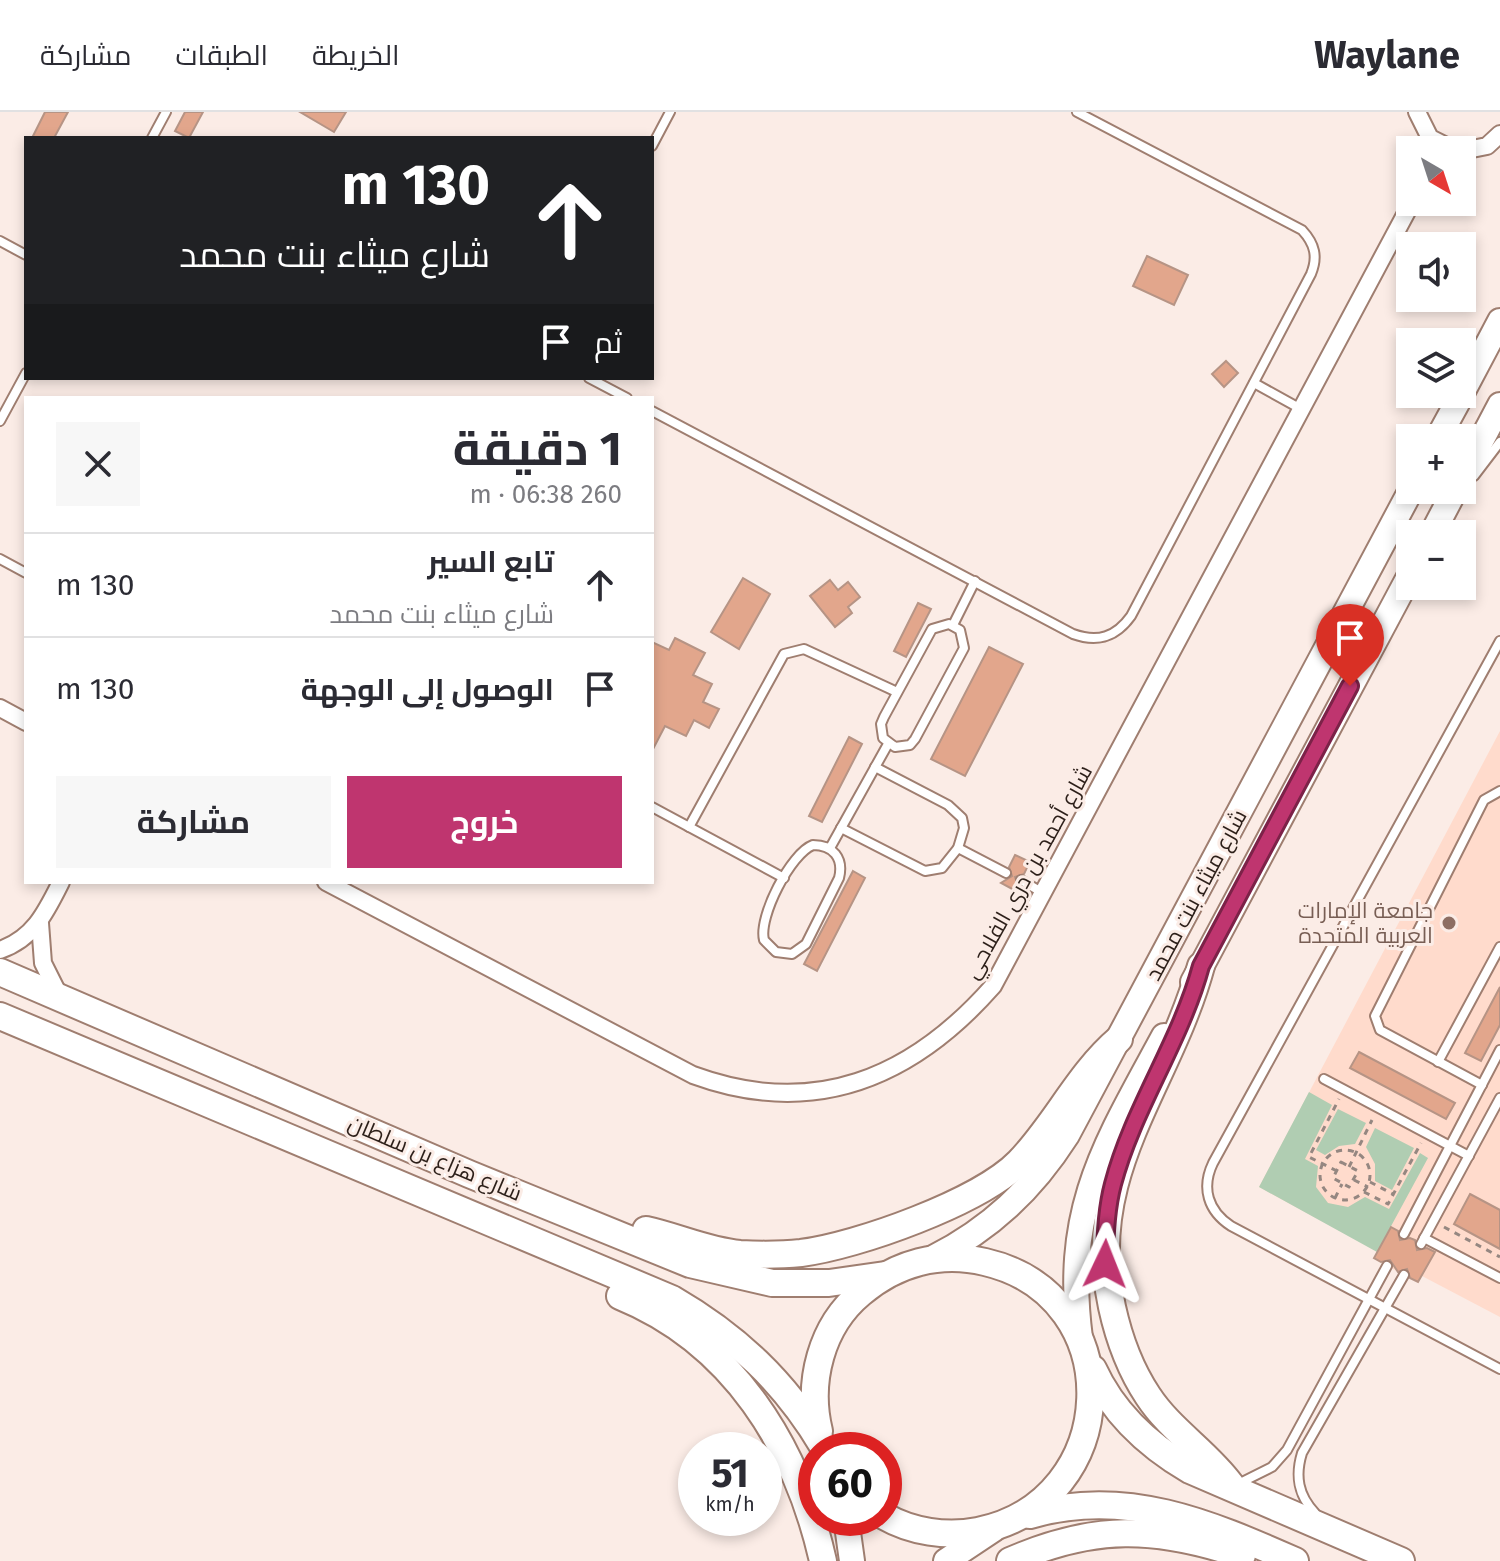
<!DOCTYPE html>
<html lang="ar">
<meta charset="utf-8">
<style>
:root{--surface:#fff;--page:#f7f7f7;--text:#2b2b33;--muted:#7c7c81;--line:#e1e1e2;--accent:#bf356f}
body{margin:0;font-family:"Fira Sans",Cairo,sans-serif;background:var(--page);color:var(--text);direction:rtl;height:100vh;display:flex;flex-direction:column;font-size:30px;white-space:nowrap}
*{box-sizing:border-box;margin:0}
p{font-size:26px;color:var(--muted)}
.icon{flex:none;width:44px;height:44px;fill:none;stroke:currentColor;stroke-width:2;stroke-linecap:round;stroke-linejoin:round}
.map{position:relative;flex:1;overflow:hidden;direction:ltr}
.drawer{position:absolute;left:24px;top:284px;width:630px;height:488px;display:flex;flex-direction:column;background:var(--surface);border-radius:0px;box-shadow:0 4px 12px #0003;direction:rtl}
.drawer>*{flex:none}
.guide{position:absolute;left:24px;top:24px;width:630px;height:244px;border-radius:0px;box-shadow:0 4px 12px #0003;direction:rtl;background:#202124;color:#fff;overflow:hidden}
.needle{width:52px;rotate:141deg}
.buttons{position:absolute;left:1396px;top:24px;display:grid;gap:16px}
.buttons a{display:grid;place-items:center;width:80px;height:80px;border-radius:0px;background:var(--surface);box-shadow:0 4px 12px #0003;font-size:40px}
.speed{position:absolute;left:678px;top:1320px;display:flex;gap:16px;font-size:40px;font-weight:700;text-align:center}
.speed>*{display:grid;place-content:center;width:104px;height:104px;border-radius:50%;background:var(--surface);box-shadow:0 4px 12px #0003;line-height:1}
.speed small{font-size:20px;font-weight:400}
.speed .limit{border:12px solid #d22;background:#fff;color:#111}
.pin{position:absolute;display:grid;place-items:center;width:68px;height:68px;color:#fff;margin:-82px -34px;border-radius:50% 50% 50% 0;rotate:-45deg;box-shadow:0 0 8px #0007}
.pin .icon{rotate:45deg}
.me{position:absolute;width:88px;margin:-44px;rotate:2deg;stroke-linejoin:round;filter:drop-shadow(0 0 6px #0008)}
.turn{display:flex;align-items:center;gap:28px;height:168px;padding:0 32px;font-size:36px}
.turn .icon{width:104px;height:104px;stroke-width:2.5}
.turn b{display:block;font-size:56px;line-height:68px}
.then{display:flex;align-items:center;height:76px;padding:0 32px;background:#0003;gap:16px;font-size:30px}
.round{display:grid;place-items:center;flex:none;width:84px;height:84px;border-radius:0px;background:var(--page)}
.overview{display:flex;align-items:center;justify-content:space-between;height:136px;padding:0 32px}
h1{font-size:48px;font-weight:700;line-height:60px}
.primary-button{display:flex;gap:16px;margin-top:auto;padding:16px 32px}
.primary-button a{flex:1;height:92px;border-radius:0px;background:var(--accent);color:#fff;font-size:32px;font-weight:700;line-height:92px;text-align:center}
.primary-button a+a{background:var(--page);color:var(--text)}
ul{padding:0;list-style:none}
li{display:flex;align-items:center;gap:24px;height:104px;padding:0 32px;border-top:2px solid var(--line)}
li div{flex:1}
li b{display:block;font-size:30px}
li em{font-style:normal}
header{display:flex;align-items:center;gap:48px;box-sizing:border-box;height:112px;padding:0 40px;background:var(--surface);border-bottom:2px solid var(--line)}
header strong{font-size:38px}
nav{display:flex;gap:44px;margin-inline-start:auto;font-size:28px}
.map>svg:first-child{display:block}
.built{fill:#ffdbcc}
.green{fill:#b0cdb2}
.building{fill:#e2a68c;stroke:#b69485;stroke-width:2}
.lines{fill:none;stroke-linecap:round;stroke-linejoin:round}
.lane-casing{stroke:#9f7e70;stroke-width:12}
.street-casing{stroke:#9f7e70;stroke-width:20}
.secondary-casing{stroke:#9f7e70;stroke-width:28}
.primary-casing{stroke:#9f7e70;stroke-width:30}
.path{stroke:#958781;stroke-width:3;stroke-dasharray:6 6;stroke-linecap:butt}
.lane{stroke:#fff;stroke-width:8}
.street{stroke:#fff;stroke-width:16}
.secondary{stroke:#fff;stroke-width:24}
.primary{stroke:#fff;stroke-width:26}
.route-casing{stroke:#7c2248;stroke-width:20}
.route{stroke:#bf356f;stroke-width:14}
.education-dot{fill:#8d6e63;stroke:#fbece6;stroke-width:3}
.labels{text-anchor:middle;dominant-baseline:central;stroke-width:6;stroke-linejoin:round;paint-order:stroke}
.street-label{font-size:22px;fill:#2c1f19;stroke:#fbece6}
.education-label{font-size:22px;fill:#785e54;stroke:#fbece6;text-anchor:end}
</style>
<header>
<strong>Waylane</strong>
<nav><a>الخريطة</a><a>الطبقات</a><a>مشاركة</a></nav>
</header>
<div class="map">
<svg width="1500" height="1449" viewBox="0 0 1500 1449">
<rect width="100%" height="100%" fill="#fbece6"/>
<path class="built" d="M 1500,619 L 1500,1205 L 1422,1164 L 1418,1170 L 1387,1154 L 1374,1146 L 1377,1139 L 1259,1075 Z"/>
<g class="green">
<path d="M 1309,980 L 1332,993 L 1305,1047 L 1318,1054 L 1316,1075 L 1328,1091 L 1348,1095 L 1365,1085 L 1389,1097 L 1420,1041 L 1428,1046 L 1377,1140 L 1259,1075 Z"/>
<path d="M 1338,997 L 1366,1011 L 1355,1032 L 1339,1034 L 1325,1043 L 1316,1038 Z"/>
<path d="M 1375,1016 L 1414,1036 L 1392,1078 L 1375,1069 L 1375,1052 L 1366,1035 Z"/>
</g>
<g class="building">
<path d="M 45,0 L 68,0 L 54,26 L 32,26 Z"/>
<path d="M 185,0 L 203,0 L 189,26 L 175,19 Z"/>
<path d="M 300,0 L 346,0 L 334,20 Z"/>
<path d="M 1147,144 L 1188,163 L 1174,193 L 1133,174 Z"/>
<path d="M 1226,249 L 1238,261 L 1224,275 L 1212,262 Z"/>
<path d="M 743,466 L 770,482 L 739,537 L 711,520 Z"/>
<path d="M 830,468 L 838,478 L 848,470 L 860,485 L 848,495 L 852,501 L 835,515 L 810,484 Z"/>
<path d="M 918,491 L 931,497 L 906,545 L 894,539 Z"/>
<path d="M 675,526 L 705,541 L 693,563 L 712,572 L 703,590 L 719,597 L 709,616 L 694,608 L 686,624 L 665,614 L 652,639 L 652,530 L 669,538 Z"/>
<path d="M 989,535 L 1023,552 L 965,664 L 931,647 Z"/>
<path d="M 849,625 L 862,632 L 822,710 L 809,704 Z"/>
<path d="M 1015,743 L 1030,750 L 1024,762 L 1015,765 L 1018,774 L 1016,779 L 1001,771 L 1012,764 L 1009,755 Z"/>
<path d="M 853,759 L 865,766 L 817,859 L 804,852 Z"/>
<path d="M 1500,875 L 1500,913 L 1481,949 L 1465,941 Z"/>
<path d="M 1359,940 L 1455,991 L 1446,1007 L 1350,956 Z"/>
<path d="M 1470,1082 L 1500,1098 L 1500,1137 L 1454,1112 Z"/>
<path d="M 1391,1115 L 1398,1119 L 1400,1128 L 1410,1126 L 1415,1128 L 1417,1138 L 1427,1136 L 1435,1140 L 1418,1170 L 1410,1166 L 1407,1157 L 1398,1160 L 1390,1148 L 1381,1150 L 1374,1146 Z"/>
</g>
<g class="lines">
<defs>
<g id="lane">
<path d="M 152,26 L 166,0"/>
<path d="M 652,34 L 670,0"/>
<path d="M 0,129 L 26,143"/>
<path d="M 589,266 L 627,286"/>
<path d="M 1254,271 L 1301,297"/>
<path d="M 652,299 L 1073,522 C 1098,531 1116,525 1131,504 L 1311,162 C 1318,145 1315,132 1302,118 L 1077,0"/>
<path d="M 0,309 L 26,261"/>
<path d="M 1474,364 L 1500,330"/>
<path d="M 0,447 L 26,461"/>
<path d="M 949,512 L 960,518 L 964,536 L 915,627 L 910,633 L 895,635 L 883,626 L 881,612 L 884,605 L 932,517 Z"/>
<path d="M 953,513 L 975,469"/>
<path d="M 1500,529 L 1213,1051 C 1201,1076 1208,1099 1231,1114 L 1500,1257"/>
<path d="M 652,695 L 784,766"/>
<path d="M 689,715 L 784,542 L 804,537 L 897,580"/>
<path d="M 841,716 L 925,759 L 942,756 L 958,736 L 964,716 L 962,706 L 948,693 L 875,655"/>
<path d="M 813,733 C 833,733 844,746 839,766 L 806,832 L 792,842 L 776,840 L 764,828 C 758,805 791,741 813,733 Z"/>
<path d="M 830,736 L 888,632"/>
<path d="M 958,736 L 1006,761"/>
<path d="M 1021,768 L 1043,781"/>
<path d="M 1438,950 L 1500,835"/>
<path d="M 1324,967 L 1469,1044"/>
<path d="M 1482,973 L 1380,918 L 1375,904 L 1484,688 L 1500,679"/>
<path d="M 1404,1122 L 1500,938"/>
<path d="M 1424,1126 L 1500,1166"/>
<path d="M 1421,1132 L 1500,986"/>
<path d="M 1238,1372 L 1272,1355 L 1287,1338 L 1387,1154"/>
<path d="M 1315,1401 C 1298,1383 1295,1364 1302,1341 L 1404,1163"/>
</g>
<g id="street">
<path d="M 1417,0 L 1430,26 L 1454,38"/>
<path d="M 1462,39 L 1487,34 L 1500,22"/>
<path d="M 0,596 L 26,610"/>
<path d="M 326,770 L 693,963 C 813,1007 911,967 993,874 L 1412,90"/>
<path d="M 40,811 L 43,851 L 60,885"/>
<path d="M 0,838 C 34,826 46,800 61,770"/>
</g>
<g id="secondary">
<path d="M 1462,281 L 1500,209"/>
<path d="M 1438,326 L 1462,282"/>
<path d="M 1462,365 L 1500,293"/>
<path d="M 1432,422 L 1455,378"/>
<path d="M 1193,870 L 1410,463"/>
<path d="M 933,1146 C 990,1117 1032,1078 1067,1023 L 1411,378"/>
<path d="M 1080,1226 C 1063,1096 1105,1033 1164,924"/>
<path d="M 846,1406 L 852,1449"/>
<path d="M 946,1449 L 994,1417"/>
</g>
<g id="primary">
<path d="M 1201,854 C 1168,975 1082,1060 1112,1195 C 1119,1227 1130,1257 1148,1284 C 1171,1319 1207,1340 1231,1373"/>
<path d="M 0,860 L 469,1062 L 690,1152 L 772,1171 L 829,1171 L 885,1163"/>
<path d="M 0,904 L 672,1187 C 736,1224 785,1270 823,1334"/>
<path d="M 646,1118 C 678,1125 707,1139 740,1142 C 761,1143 781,1143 801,1141 C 857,1134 980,1090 1019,1050 C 1056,1012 1078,962 1119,927"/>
<path d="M 620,1184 C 733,1230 797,1334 823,1449"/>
<path d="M 1093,1257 C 1113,1301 1149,1334 1190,1358 L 1401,1449"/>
<path d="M 819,1319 C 807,1270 821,1214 861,1181 C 896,1151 940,1139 985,1150 C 1131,1184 1122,1390 978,1419 C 946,1425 912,1420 884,1404"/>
<path d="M 1030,1403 C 1125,1375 1209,1411 1295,1449"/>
<path d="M 1010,1449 C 1094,1412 1156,1414 1242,1443"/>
</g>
</defs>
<use href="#lane" class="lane-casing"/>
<use href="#street" class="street-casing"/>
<use href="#secondary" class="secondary-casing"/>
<use href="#primary" class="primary-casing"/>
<g class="path">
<circle cx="1345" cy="1063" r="25"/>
<path d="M 1341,1050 L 1358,1059 L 1349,1075 L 1333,1066 Z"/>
<path d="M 1349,1055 L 1372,1008"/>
<path d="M 1337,1059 L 1309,1045 L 1339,987"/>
<path d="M 1354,1068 L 1368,1075"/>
<path d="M 1370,1070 L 1393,1082"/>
<path d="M 1364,1080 L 1388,1092 L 1421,1031"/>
<path d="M 1335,1086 L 1342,1072"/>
<path d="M 1444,1115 L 1500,1145"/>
</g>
<use href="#lane" class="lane"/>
<use href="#street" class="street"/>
<use href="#secondary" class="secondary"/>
<use href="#primary" class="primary"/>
</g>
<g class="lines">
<defs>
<path id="route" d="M 1105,1152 C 1105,1125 1106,1098 1113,1072 C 1133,996 1180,931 1201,854 L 1350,574"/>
</defs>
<use href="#route" class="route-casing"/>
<use href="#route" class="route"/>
</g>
<circle class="education-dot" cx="1449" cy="811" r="8"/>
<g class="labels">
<g class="street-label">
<text transform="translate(1028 760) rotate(-61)">شارع أحمد بن دري الفلاحي</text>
<text transform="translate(1196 783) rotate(-62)">شارع ميثاء بنت محمد</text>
<text transform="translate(435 1046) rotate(23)">شارع هزاع بن سلطان</text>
</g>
<g class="education-label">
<text x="1433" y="798">جامعة الإمارات<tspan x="1433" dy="25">العربية المتحدة</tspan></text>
</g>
</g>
</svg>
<div class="buttons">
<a><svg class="needle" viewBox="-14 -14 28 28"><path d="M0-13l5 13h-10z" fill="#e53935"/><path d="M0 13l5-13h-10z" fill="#7c7c81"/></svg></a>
<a><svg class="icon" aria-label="sound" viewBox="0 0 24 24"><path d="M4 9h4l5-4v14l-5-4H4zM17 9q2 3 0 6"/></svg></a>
<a><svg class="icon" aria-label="layers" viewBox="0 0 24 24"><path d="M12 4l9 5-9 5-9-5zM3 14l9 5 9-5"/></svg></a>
<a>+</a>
<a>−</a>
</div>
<div class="speed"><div>51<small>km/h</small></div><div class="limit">60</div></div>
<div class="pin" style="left:1350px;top:574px;background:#d93025"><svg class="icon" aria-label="arrive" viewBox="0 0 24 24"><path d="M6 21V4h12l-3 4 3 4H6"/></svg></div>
<svg class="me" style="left:1105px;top:1152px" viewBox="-20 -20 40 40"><path d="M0-17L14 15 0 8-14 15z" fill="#bf356f" stroke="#fff" stroke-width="4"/></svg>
<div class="guide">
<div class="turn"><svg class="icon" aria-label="ahead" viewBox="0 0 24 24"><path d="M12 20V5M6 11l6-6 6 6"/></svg><div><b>130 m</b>شارع ميثاء بنت محمد</div></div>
<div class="then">ثم<svg class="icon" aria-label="arrive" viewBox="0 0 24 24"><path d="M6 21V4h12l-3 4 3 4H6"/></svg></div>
</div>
<section class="drawer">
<div class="overview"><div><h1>1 دقيقة</h1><p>260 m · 06:38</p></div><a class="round"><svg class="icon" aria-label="close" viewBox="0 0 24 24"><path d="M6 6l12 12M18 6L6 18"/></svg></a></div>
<ul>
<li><svg class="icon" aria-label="ahead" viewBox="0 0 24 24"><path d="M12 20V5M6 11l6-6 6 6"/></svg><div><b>تابع السير</b><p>شارع ميثاء بنت محمد</p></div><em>130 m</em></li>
<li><svg class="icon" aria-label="arrive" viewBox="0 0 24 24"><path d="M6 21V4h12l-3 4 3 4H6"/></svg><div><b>الوصول إلى الوجهة</b></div><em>130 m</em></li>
</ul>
<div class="primary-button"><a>خروج</a><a>مشاركة</a></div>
</section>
</div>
